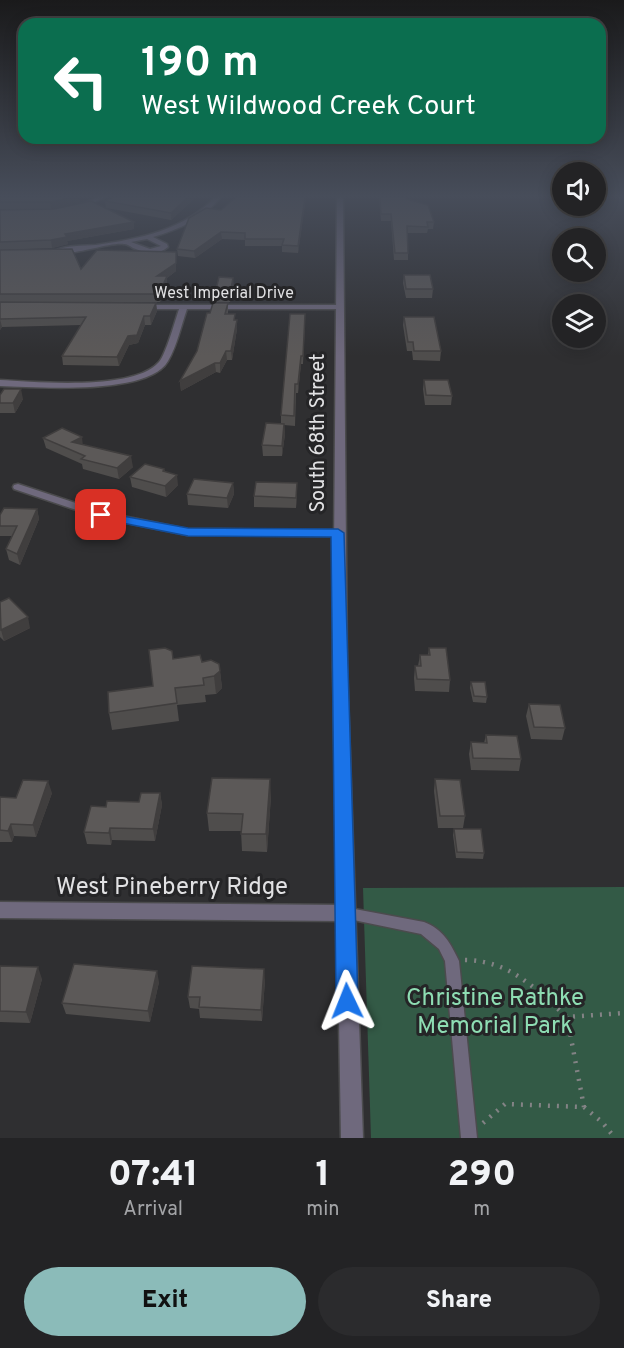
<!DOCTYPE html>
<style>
:root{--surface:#232325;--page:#2b2b2d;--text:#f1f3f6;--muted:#a3a4a7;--line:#404042;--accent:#8bbbb9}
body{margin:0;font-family:Overpass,sans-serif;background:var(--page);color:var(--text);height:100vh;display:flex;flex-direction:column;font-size:22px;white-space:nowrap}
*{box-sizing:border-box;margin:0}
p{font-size:20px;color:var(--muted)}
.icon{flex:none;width:33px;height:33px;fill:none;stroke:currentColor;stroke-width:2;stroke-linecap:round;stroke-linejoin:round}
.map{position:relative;height:1138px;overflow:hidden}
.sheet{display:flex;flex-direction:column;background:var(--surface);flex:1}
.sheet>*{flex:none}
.hud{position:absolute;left:18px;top:18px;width:588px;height:126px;border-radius:18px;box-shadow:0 3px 15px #0003,0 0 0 2px var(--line);background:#0b6e4f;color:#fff;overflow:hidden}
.controls{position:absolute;left:552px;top:162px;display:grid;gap:12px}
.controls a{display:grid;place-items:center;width:54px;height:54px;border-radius:50%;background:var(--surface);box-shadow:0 3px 15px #0003,0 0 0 2px var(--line);font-size:30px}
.pin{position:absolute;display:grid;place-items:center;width:51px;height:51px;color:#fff;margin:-26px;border-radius:12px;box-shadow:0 3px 9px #0006}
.me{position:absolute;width:66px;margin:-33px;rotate:358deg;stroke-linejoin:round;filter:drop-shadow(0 0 4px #0008)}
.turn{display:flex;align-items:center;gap:21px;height:126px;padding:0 24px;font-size:27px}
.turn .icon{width:78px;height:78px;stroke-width:2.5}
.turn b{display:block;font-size:42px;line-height:51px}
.eta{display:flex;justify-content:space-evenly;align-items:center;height:102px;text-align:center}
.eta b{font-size:36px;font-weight:800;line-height:42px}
.action{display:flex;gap:12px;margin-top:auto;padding:12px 24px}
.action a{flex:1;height:69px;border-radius:36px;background:var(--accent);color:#111;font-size:24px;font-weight:800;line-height:69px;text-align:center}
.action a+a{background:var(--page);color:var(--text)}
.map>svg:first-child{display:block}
.green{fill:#335a46}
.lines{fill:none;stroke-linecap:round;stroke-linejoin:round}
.service-casing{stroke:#4b4b4d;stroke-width:3}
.minor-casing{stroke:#4b4b4d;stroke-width:3}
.tertiary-casing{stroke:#4b4b4d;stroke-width:3}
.path{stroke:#838385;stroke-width:4.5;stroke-dasharray:2 7;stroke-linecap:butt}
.service{fill:#6f697d;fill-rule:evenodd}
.minor{fill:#6f697d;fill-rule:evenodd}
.tertiary{fill:#6f697d;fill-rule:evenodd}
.wall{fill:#4f4d4c}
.shaded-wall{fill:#403e3e}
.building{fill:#5c5958;stroke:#403e3e;stroke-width:1.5}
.route{fill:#1a73e8;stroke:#114b97;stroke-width:1.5}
.labels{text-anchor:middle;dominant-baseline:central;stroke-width:6;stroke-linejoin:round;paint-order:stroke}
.far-street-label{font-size:16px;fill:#e1e1e3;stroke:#252527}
.street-label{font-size:20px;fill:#e1e1e3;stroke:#252527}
.near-street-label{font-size:24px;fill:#e1e1e3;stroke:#252527}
.near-park-label{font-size:24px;fill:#8eddb3;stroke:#252527}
</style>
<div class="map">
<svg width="624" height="1138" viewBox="0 0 624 1138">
<rect width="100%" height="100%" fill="#2f2f31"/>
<path class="green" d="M 624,887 L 624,1138 L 371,1138 L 363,888 Z"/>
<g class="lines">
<defs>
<path id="service" d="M 344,907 L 424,922 C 443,929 451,944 459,961 L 477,1138 L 461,1138 L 445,961 L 439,949 L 421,934 L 339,917 L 337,913 L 339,909 Z"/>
<g id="minor">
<path d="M 98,197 L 106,197 L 81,208 L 76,207 Z"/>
<path d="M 215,197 L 221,197 C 203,219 180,229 153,237 L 167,244 L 168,247 C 157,256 145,253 133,248 C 130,246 127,244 124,244 C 108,242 70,258 55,251 C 65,245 83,246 96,245 C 138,239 185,230 215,197 ZM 147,239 L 161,246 L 150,249 L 131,242 Z"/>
<path d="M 139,305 L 339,305 L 343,307 L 339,309 L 187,309 C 181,326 177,346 168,361 C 149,396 35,387 0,386 L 0,380 C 37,382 134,391 159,362 C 166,354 175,321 179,309 L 142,309 L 138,307 Z"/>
<path d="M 18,484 L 103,512 L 187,529 L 338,530 L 344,533 L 338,536 L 187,535 L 97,517 L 14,489 L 13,487 L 14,485 Z"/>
<path d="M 0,902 L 344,905 L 350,907 L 353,913 L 350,919 L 344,921 L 0,918 Z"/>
</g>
<path id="tertiary" d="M 337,197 L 343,197 L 347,667 L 363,1138 L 341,1138 L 333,667 Z"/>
</defs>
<use href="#service" class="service-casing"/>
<use href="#minor" class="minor-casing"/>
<use href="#tertiary" class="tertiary-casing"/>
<g class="path">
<path d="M 465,960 C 511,961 534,988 567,1017 L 624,1013"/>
<path d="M 567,1017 L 584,1107"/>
<path d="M 483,1123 L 505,1104 L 584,1107 L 602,1122 L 615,1138"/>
</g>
<use href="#service" class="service"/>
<use href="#minor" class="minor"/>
<use href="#tertiary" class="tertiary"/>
</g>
<g class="wall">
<path d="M 0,197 L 80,197 L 79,198 L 80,203 L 51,209 L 0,209 Z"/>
<path d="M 196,197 L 171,220 L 107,208 L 134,229 L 67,241 L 68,244 L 52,248 L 0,250 L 0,210 L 106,208 L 105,201 Z"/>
<path d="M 236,197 L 306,197 L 298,253 L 282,252 L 282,246 L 245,246 L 245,240 L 222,239 L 195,258 L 178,256 L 177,249 Z"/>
<path d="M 379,197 L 406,197 L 407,199 L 434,222 L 433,229 L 428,229 L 427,233 L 408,233 L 408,260 L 394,260 L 391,221 L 381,221 Z"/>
<path d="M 0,250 L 81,269 L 176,252 L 176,271 L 167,278 L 167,284 L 160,302 L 67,302 L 156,303 L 157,311 L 151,325 L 145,325 L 138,343 L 129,345 L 119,366 L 63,365 L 62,356 L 81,325 L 2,327 L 0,330 Z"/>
<path d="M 404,275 L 433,289 L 432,298 L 406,298 L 403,283 Z"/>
<path d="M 234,286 L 230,302 L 215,302 L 215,294 Z"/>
<path d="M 228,303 L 228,314 L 235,320 L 237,320 L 237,329 L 232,360 L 227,360 L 220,373 L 216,372 L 181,391 L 180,381 L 197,351 L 210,313 Z"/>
<path d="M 404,317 L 441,351 L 440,361 L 413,360 L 412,351 L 407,351 L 403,325 Z"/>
<path d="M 305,322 L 303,364 L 301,364 L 298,393 L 296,393 L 295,426 L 284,425 L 285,434 L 282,456 L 263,456 L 262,445 L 281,424 L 281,415 Z"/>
<path d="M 424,380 L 452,396 L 451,405 L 425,405 L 423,389 Z"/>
<path d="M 0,395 L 23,399 L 15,413 L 0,413 Z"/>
<path d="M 43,438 L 83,444 L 133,467 L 119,479 L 83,469 L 82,464 L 46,448 Z"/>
<path d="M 164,469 L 165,472 L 178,485 L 166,497 L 132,487 L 130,477 Z"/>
<path d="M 233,483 L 234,494 L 228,508 L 188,505 L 187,494 Z"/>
<path d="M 297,494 L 296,508 L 254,507 L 254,496 Z"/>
<path d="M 37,509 L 39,519 L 20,565 L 9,560 L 6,549 L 12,536 L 0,536 L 0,515 Z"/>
<path d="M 0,602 L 30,628 L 4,641 L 0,637 Z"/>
<path d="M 429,648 L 450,680 L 449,692 L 415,691 L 414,678 L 415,666 L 418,666 L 420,655 L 428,655 Z"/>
<path d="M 173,659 L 220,671 L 222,688 L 216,694 L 205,695 L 206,702 L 177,705 L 179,721 L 112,730 L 109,713 L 153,686 Z"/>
<path d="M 471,682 L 487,697 L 486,703 L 473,702 L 470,688 Z"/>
<path d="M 529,704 L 565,728 L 562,740 L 531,739 L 526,716 Z"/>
<path d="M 486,735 L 521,759 L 519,771 L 471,770 L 469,754 L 471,742 L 484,743 Z"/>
<path d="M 435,779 L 465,816 L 463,828 L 438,828 L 434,791 Z"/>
<path d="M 52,793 L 36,837 L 14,836 L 12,842 L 0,842 L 0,797 L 16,798 Z"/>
<path d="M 160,793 L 162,805 L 155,841 L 112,840 L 111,845 L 87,844 L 84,832 L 106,807 L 139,802 Z"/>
<path d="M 271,796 L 267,852 L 242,851 L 241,831 L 209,831 L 207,813 Z"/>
<path d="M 454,829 L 484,853 L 483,859 L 456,858 L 453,835 Z"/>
<path d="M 0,966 L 42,979 L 30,1023 L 0,1022 Z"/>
<path d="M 265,980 L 262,1021 L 200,1018 L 199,1009 L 190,1008 L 188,997 Z"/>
<path d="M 159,982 L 150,1022 L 66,1014 L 62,1003 Z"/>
</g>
<g class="shaded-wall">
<path d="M 74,197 L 80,197 L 79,198 L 80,203 L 51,209 L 50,202 Z"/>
<path d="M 188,197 L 196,197 L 171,220 L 171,213 Z"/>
<path d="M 305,197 L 306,197 L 298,253 L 298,246 Z"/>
<path d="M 134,222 L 134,229 L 67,241 L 68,244 L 52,248 L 51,240 L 65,234 Z"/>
<path d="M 221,232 L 222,239 L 195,258 L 194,251 Z"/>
<path d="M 176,252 L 176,271 L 167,278 L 167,284 L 160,302 L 157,276 Z"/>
<path d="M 233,278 L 234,286 L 230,302 L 230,294 Z"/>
<path d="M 156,303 L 157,311 L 151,325 L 150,316 Z"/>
<path d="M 144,316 L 145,325 L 138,343 L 129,345 L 119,366 L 117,357 L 128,336 Z"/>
<path d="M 0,319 L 2,327 L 0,330 Z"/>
<path d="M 237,320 L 237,329 L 232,360 L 231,351 Z"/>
<path d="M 226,351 L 227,360 L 220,373 L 220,363 Z"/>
<path d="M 301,356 L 301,364 L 298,393 L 298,384 Z"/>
<path d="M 215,363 L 216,372 L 181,391 L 180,381 Z"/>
<path d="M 21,389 L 23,399 L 15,413 L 13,403 Z"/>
<path d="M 284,424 L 285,434 L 282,456 L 282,446 Z"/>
<path d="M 82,437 L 83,447 L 72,442 Z"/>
<path d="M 131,456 L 133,467 L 119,479 L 117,468 Z"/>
<path d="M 177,475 L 178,485 L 166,497 L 165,486 Z"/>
<path d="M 233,483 L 234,494 L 228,508 L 227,498 Z"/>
<path d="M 297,483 L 297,494 L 296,508 L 296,498 Z"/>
<path d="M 37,509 L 39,519 L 20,565 L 17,554 Z"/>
<path d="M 28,617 L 30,628 L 4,641 L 1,630 Z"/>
<path d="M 220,671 L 222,688 L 216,694 L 214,676 Z"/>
<path d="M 270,779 L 271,796 L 267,852 L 266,834 Z"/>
<path d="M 48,781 L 52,793 L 36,837 L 33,825 Z"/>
<path d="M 160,793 L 162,805 L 155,841 L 153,829 Z"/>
<path d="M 11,824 L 14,836 L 12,842 L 8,831 Z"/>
<path d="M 110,828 L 112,840 L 111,845 L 109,833 Z"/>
<path d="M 38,967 L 42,979 L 30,1023 L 26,1012 Z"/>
<path d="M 264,969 L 265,980 L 262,1021 L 261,1010 Z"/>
<path d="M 157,971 L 159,982 L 150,1022 L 148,1011 Z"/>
</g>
<g class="building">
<path d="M 0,197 L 74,197 L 50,202 L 0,202 Z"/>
<path d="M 114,197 L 188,197 L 171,213 L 105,201 Z"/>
<path d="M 236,197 L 305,197 L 298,246 L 282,245 L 284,239 L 245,239 L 245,233 L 221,232 L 194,251 L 177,249 L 189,218 L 206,208 L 221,210 Z"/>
<path d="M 380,197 L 406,197 L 407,199 L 428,205 L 434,222 L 427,222 L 428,227 L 407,226 L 408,253 L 395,253 L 391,214 L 381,214 Z"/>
<path d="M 91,201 L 134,222 L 65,234 L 67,237 L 51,240 L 0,242 L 0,210 L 54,209 Z"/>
<path d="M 72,249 L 81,269 L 97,250 L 176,252 L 176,263 L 157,276 L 167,276 L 159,294 L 0,294 L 0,250 Z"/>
<path d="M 404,275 L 430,275 L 433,289 L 406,289 Z"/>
<path d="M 219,277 L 233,278 L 230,294 L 215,294 Z"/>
<path d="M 0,302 L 156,303 L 150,316 L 144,316 L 137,335 L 128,336 L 117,357 L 62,356 L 86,317 L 0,319 Z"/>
<path d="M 213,303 L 228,303 L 225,314 L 235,314 L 234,320 L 237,320 L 231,351 L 226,351 L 220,363 L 215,363 L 180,381 L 197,351 L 207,313 L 210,313 Z"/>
<path d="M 290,314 L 305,314 L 303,356 L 301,356 L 298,384 L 295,384 L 294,416 L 281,415 Z"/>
<path d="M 404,317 L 434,317 L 441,351 L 414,351 L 413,342 L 408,342 Z"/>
<path d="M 424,380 L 448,380 L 452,396 L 426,395 Z"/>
<path d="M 4,389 L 21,389 L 13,403 L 0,403 L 0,395 Z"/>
<path d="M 266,423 L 284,424 L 282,446 L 262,445 Z"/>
<path d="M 62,428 L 82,437 L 72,442 L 131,456 L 117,468 L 81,459 L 85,456 L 43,438 Z"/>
<path d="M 145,464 L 164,469 L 163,471 L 177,475 L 165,486 L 130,477 Z"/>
<path d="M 194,479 L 233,483 L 227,498 L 187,494 Z"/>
<path d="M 256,482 L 297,483 L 296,498 L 254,496 Z"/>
<path d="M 4,508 L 37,509 L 17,554 L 6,549 L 17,526 L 0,526 L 0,515 Z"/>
<path d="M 9,598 L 28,617 L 1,630 L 0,602 Z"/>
<path d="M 165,648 L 172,651 L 173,659 L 200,655 L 202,662 L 211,660 L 219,664 L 220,671 L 214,676 L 203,678 L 204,685 L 175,688 L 177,703 L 109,713 L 108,692 L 153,686 L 149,650 Z"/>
<path d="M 429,648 L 446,648 L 450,680 L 417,679 L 415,666 L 421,666 L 420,655 L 430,655 Z"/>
<path d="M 471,682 L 485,682 L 487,697 L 474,696 Z"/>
<path d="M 529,704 L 560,705 L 565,728 L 534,727 Z"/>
<path d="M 486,735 L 517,736 L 521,759 L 473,758 L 471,742 L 487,743 Z"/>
<path d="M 212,778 L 270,779 L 266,834 L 241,834 L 243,814 L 207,813 Z"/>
<path d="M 435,779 L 460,780 L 465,816 L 440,816 Z"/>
<path d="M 23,780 L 48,781 L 33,825 L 11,824 L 8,831 L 0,830 L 0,797 L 16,798 Z"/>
<path d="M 141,793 L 160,793 L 153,829 L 110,828 L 109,833 L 84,832 L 91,806 L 106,807 L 107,801 L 139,802 Z"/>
<path d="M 454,829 L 481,829 L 484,853 L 457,852 Z"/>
<path d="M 74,964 L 157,971 L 148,1011 L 62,1003 Z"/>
<path d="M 0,966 L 38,967 L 26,1012 L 0,1011 Z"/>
<path d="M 192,966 L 264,969 L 261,1010 L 199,1007 L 200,997 L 188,997 Z"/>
</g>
<linearGradient id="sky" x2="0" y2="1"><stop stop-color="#1a1a1b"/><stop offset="0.55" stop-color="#474d5a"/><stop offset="1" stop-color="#474d5a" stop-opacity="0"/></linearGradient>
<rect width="624" height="356" fill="url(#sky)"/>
<path class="route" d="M 101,512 L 188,528 L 338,529 L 344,533 L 358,1001 L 354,1008 L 347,1012 L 339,1008 L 336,1001 L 331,537 L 188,536 L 97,518 L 95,515 Z"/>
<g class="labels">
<g class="far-street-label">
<text x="224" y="294">West Imperial Drive</text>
</g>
<g class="street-label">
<text transform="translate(319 433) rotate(-90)">South 68th Street</text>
</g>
<g class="near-street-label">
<text x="172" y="888">West Pineberry Ridge</text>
</g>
<g class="near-park-label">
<text x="495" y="999">Christine Rathke<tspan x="495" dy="28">Memorial Park</tspan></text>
</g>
</g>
</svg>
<div class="controls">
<a><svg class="icon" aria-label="sound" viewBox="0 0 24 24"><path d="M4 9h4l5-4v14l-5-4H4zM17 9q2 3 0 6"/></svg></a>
<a><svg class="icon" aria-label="search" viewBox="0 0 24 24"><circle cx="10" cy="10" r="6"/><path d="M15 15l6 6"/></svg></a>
<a><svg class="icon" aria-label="layers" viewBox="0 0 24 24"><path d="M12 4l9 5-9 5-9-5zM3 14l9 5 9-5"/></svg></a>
</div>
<div class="pin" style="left:101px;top:515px;background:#d93025"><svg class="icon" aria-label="arrive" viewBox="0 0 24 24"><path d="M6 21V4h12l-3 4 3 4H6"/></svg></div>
<svg class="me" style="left:347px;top:1001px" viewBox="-20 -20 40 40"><path d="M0-17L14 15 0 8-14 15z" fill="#1a73e8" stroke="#fff" stroke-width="4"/></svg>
<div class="hud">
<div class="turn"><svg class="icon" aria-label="left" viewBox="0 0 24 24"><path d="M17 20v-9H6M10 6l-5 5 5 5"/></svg><div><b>190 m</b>West Wildwood Creek Court</div></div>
</div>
</div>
<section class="sheet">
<div class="eta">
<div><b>07:41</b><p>Arrival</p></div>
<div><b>1</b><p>min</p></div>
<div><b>290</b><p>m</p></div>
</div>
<div class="action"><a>Exit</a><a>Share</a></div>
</section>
